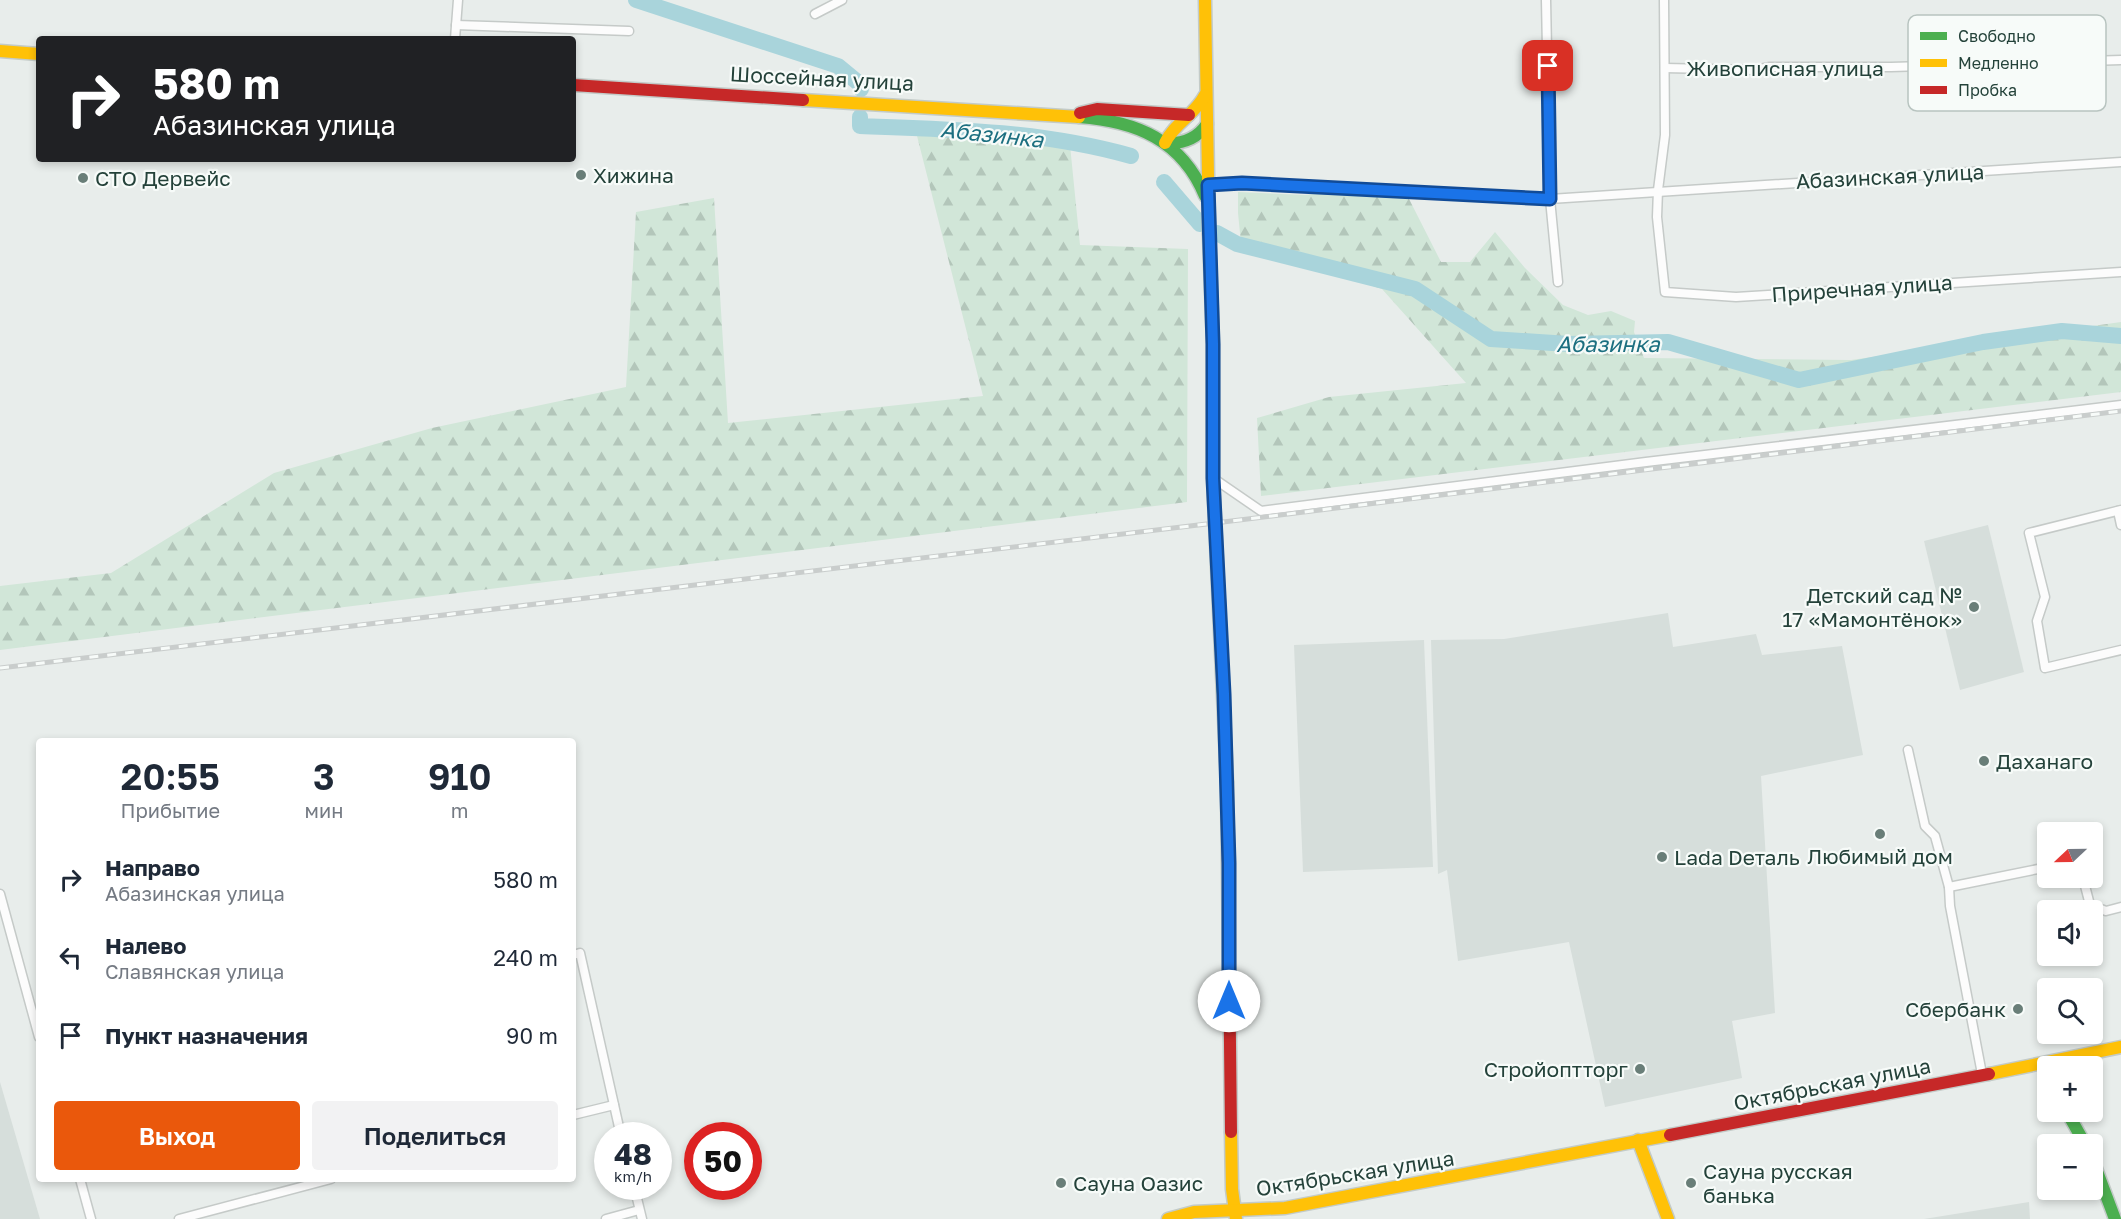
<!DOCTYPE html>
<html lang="ru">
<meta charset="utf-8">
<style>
:root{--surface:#fff;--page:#f2f2f3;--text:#1f2937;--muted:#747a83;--accent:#ea580c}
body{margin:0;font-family:"Golos Text",sans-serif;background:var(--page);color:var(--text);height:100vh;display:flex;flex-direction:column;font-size:22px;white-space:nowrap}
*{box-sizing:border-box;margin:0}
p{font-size:20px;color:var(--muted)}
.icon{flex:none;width:33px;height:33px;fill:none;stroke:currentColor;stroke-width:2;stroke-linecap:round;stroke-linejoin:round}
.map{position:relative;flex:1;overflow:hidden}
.details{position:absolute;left:36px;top:738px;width:540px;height:444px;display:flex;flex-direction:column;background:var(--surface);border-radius:6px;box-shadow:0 3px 9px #0003}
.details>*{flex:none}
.top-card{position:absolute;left:36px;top:36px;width:540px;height:126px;border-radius:6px;box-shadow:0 3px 9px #0003;background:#202124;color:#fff;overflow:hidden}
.needle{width:39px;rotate:248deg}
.fabs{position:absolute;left:2037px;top:822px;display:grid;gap:12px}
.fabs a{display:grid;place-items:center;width:66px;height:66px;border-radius:6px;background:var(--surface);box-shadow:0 3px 9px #0003;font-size:30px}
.speed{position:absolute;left:594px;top:1122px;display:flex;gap:12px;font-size:30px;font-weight:700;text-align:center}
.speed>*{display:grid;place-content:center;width:78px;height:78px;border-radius:50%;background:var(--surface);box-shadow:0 3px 9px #0003;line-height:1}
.speed small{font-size:15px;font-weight:400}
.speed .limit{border:9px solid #d22;background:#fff;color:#111}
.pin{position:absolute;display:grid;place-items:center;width:51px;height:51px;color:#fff;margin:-26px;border-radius:12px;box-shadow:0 3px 9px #0006}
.me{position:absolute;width:66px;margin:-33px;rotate:0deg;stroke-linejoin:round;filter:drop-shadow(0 0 4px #0008)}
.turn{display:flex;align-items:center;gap:21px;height:126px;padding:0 18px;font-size:27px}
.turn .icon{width:78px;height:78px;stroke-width:2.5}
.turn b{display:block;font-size:42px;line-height:51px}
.eta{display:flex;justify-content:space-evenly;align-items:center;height:102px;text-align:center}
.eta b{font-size:36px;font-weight:600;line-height:42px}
.button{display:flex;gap:12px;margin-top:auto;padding:12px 18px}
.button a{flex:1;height:69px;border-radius:6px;background:var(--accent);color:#fff;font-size:24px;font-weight:600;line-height:69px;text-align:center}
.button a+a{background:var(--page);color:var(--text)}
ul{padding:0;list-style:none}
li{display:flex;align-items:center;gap:18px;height:78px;padding:0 18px}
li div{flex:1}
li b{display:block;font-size:22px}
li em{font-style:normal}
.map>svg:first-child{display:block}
.built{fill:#d6dedb}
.forest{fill:url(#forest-firs)}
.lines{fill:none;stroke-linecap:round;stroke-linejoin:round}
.river{stroke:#a9d4db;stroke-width:16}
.street-casing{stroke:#c5cac8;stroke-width:11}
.fast-casing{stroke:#c3cbc8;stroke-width:15}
.slow-casing{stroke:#c3cbc8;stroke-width:15}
.jam-casing{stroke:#c3cbc8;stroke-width:15}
.street{stroke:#fcfcfc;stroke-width:8}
.fast{stroke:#4caf50;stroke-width:12}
.slow{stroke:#ffc107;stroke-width:12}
.jam{stroke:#c62828;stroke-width:12}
.rail-casing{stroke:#c9cdcc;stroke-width:5}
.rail{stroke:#f7fbf9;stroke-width:3;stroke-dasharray:9;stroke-linecap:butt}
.route-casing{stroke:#114b97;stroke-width:15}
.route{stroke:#1a73e8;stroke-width:10}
.poi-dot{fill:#697e78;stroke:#f7fbf9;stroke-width:2}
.labels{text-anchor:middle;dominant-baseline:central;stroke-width:4.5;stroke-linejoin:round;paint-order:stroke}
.street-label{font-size:21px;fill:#24423a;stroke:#f7fbf9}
.poi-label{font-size:21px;fill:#24423a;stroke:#f7fbf9;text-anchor:start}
.water-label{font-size:22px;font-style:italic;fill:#1c6f80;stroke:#f7fbf9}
.key{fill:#f7fbf9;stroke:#b8c4c0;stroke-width:1.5}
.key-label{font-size:16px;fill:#24423a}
</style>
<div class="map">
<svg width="2121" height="1219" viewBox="0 0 2121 1219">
<defs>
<pattern id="forest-firs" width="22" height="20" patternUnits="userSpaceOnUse" patternTransform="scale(1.5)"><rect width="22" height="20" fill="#d1e6d8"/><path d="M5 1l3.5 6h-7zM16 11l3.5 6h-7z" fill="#b3c6ba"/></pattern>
</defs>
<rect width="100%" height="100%" fill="#e8edeb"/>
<g class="built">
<path d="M 1988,525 L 2024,672 L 1960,690 L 1924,541 Z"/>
<path d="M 1668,613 L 1673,647 L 1756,634 L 1762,655 L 1842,646 L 1863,755 L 1761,776 L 1775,1013 L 1732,1021 L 1742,1078 L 1605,1107 L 1569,942 L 1458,961 L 1447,870 L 1438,874 L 1431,640 L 1504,639 Z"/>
<path d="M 1424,640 L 1433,867 L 1303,872 L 1294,645 Z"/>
<path d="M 0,1082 L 40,1219 L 0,1219 Z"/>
<path d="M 2029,1202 L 2030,1219 L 1924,1219 Z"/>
</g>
<g class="forest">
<path d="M 916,132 L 1070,145 L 1080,245 L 1188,249 L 1187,502 L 0,650 L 0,586 L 111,573 L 274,473 L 432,428 L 626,387 L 636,212 L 714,198 L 728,423 L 983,396 Z"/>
<path d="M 1359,189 L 1407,195 L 1441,262 L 1470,262 L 1495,232 L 1525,268 L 1563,305 L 1588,315 L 1611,311 L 1635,321 L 1634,332 L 1644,358 L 1851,360 L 2121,322 L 2121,392 L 1261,496 L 1257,418 L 1329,397 L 1466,383 L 1382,289 L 1298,262 L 1242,253 L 1238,213 L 1238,192 L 1305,195 Z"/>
</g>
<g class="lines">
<g class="river">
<path d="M 636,0 L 838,66 L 861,85 L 861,89"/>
<path d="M 860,117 L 860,126 C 951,129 1043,131 1131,156"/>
<path d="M 1164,182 L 1200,224"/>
<path d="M 1217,233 L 1237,244 L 1415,289 L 1491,339 L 1569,344 L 1668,342 L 1799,380 L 1983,342 L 2062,331 L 2121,336"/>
</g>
<defs>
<g id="street">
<path d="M 1546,0 L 1550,199 L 1558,282"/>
<path d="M 1664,0 L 1665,135 L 1658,190 L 1657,217 L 1665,292 L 1736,297 L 2121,272"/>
<path d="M 815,14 L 842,0"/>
<path d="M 456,25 L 629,31"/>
<path d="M 455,39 L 458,0"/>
<path d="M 1665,68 L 1755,70 L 1770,67 L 1891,67 L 2121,60"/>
<path d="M 1208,185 L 1242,183 L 1550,199 L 2121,162"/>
<path d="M 1213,478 L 1261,511 L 1646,462 L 2121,405"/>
<path d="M 2121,510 L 2029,533 L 2045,597 L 2037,621 L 2045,668 L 2121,650"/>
<path d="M 2118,511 L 2121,525"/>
<path d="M 1908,750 L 1925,826 L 1935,836 L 1949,887 L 1950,906 L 1982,1074"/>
<path d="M 2083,878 L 2090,905 L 2106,911 L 2121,907"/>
<path d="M 1949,887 L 2048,867"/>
<path d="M 0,894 L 39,1037"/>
<path d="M 573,955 L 580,953 L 621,1136"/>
<path d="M 573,1115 L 614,1105"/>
<path d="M 80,1179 L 91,1219"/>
<path d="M 634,1186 L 642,1219"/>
<path d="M 179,1219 L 331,1179"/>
<path d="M 606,1219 L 639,1210"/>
</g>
<g id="fast">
<path d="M 1079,117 C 1136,121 1182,140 1205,196"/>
<path d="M 1165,143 C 1182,144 1197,139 1207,124"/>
<path d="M 1209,234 L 1213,344 L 1213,478 L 1227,782"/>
<path d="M 2067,1112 L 2085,1144"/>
<path d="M 2092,1158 L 2115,1219"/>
</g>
<g id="slow">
<path d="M 1205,0 L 1209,234"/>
<path d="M 0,51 L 39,54"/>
<path d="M 803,100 L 1079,117"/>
<path d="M 1165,143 C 1174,123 1195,115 1205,95"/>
<path d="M 1989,1074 L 2121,1047"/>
<path d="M 1231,1132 L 1232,1189 L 1236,1219"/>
<path d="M 1638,1140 L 1668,1219"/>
<path d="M 1168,1219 L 1194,1212 L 1285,1208 L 1670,1135"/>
</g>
<g id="jam">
<path d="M 573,85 L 803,100"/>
<path d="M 1080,113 L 1097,109 L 1189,115"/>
<path d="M 1227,782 L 1231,1132"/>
<path d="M 1670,1135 L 1989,1074"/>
</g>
</defs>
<use href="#street" class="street-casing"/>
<use href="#fast" class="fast-casing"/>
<use href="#slow" class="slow-casing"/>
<use href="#jam" class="jam-casing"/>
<use href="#street" class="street"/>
<use href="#fast" class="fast"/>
<use href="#slow" class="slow"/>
<use href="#jam" class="jam"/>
<defs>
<path id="rail" d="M 0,668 L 1215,523 L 2121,411"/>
</defs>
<use href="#rail" class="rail-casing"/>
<use href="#rail" class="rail"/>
</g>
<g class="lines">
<defs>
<path id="route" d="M 1229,1001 L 1229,863 L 1224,694 L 1213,478 L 1213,344 L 1208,185 L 1242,183 L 1550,199 L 1548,66"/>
</defs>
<use href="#route" class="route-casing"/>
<use href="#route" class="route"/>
</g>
<g class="poi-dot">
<circle cx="581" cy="175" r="6"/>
<circle cx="83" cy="178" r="6"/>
<circle cx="1974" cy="607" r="6"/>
<circle cx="1984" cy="761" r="6"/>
<circle cx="1880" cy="834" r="6"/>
<circle cx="1662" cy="857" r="6"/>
<circle cx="2018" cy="1009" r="6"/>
<circle cx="1640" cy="1069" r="6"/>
<circle cx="1061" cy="1183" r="6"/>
<circle cx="1691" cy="1183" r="6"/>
</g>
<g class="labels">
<g class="street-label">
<text x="1785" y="68">Живописная улица</text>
<text transform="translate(822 78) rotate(3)">Шоссейная улица</text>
<text transform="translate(1890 176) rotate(-3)">Абазинская улица</text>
<text transform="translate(1862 288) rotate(-4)">Приречная улица</text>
<text transform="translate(1832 1084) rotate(-11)">Октябрьская улица</text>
<text transform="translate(1355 1173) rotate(-9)">Октябрьская улица</text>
</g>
<g class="poi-label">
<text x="593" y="175">Хижина</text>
<text x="95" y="178">СТО Дервейс</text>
<text x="1962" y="595" text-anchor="end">Детский сад №<tspan x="1962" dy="24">17 «Мамонтёнок»</tspan></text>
<text x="1996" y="761">Даханаго</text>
<text x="1880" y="856" text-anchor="middle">Любимый дом</text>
<text x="1674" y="857">Lada Dеталь</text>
<text x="2006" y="1009" text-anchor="end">Сбербанк</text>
<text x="1628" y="1069" text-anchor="end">Стройоптторг</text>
<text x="1703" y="1171">Сауна русская<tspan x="1703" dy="24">банька</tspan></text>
<text x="1073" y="1183">Сауна Оазис</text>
</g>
<g class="water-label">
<text transform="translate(992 134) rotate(6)">Абазинка</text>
<text x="1608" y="343">Абазинка</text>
</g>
</g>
<rect x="1908" y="15" width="198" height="96" rx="9" class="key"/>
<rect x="1920" y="32" width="27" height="8" fill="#4caf50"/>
<rect x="1920" y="59" width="27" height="8" fill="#ffc107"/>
<rect x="1920" y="86" width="27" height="8" fill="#c62828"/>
<g class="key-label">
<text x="1958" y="42">Свободно</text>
<text x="1958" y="69">Медленно</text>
<text x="1958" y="96">Пробка</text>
</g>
</svg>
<div class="fabs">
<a><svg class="needle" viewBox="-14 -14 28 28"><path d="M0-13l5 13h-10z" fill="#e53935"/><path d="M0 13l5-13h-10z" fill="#747a83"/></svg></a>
<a><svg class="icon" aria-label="sound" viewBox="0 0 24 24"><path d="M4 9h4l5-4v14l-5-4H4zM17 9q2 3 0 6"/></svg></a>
<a><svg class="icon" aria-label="search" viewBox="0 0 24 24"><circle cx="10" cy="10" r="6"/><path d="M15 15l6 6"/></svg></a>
<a>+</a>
<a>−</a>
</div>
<div class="speed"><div>48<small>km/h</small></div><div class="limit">50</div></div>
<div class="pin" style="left:1548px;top:66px;background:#d93025"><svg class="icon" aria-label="arrive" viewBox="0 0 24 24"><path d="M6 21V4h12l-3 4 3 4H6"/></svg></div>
<svg class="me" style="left:1229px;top:1001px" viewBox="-20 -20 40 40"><circle r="19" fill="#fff"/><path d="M0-13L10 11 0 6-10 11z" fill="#1a73e8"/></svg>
<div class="top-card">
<div class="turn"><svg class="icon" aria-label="right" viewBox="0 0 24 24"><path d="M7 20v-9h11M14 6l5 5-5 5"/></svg><div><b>580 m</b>Абазинская улица</div></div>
</div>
<section class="details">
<div class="eta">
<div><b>20:55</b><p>Прибытие</p></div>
<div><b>3</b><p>мин</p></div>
<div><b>910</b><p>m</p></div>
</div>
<ul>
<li><svg class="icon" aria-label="right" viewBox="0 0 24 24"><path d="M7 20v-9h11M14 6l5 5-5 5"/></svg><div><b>Направо</b><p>Абазинская улица</p></div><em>580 m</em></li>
<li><svg class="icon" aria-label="left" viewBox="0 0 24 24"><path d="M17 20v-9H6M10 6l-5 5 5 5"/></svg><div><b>Налево</b><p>Славянская улица</p></div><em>240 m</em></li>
<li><svg class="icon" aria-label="arrive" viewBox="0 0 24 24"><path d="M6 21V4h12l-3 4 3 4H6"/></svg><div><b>Пункт назначения</b></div><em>90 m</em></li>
</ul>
<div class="button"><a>Выход</a><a>Поделиться</a></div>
</section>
</div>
